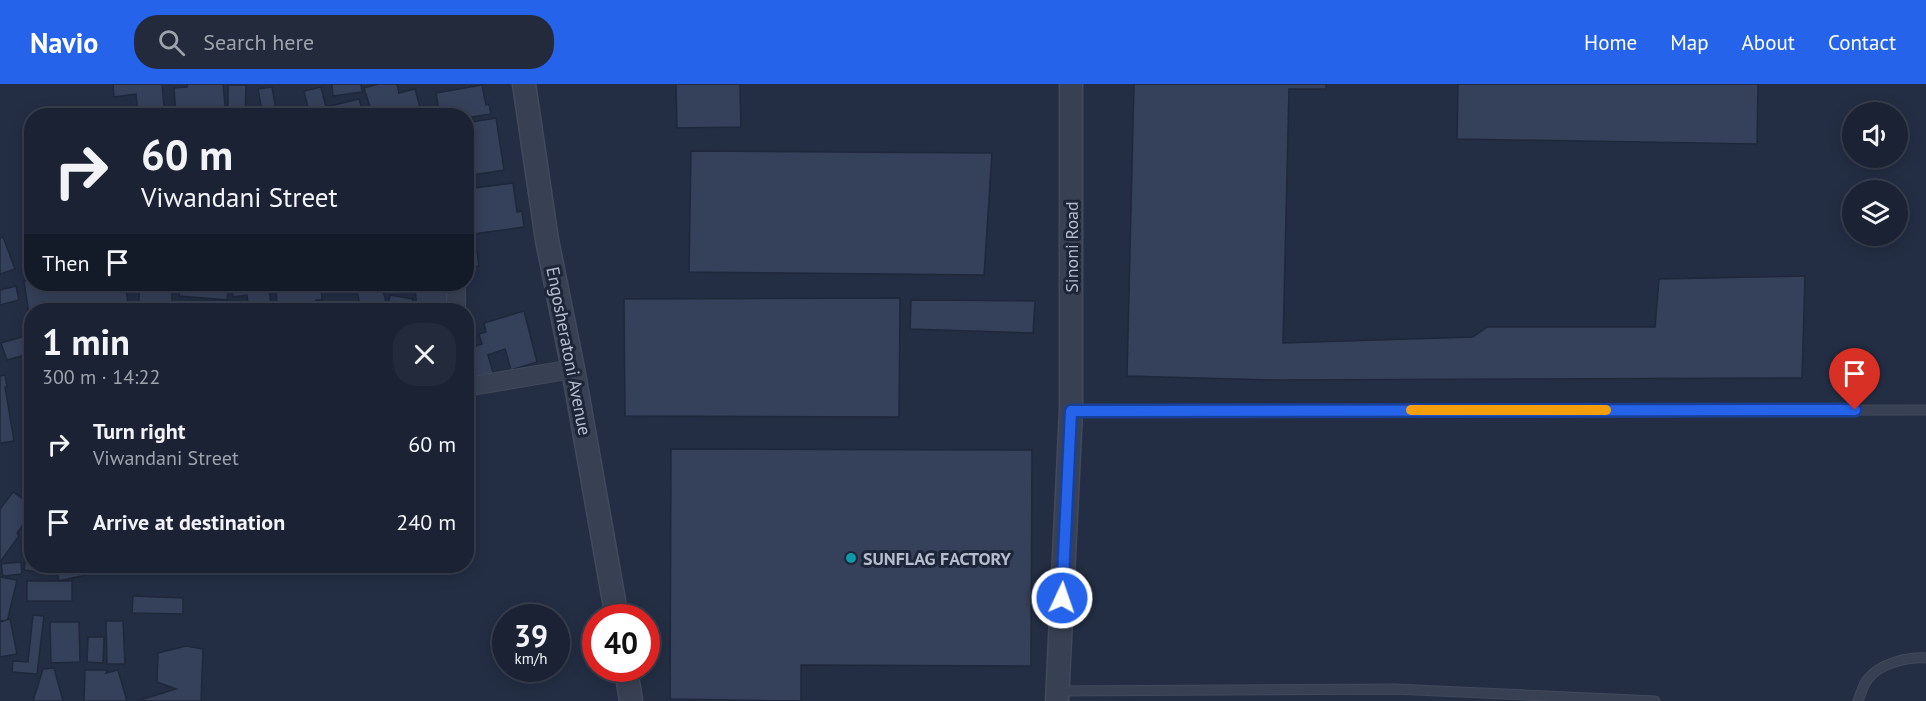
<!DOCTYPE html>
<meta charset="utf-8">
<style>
:root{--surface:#1a2233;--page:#232a3b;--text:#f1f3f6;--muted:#9fa4ac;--line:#383f4e;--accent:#2563eb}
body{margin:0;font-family:"PT Sans",sans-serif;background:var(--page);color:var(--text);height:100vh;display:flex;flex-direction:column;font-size:22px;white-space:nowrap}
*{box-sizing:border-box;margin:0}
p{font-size:20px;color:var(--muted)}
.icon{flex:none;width:33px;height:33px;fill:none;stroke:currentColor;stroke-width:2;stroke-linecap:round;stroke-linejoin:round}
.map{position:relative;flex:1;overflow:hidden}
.side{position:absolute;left:24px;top:219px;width:450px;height:270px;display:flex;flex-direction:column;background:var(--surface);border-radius:24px;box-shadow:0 3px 15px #0003,0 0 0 2px var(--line)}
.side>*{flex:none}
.banner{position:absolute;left:24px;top:24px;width:450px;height:183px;border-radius:24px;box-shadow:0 3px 15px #0003,0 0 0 2px var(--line);background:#1a2233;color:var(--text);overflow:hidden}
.tools{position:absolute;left:1842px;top:18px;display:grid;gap:12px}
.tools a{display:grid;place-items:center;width:66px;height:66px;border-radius:50%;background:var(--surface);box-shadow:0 3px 15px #0003,0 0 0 2px var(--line);font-size:30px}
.speed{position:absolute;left:492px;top:520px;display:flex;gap:12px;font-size:30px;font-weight:700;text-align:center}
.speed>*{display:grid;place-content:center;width:78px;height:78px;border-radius:50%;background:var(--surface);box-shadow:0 3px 15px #0003,0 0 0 2px var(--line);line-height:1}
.speed small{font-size:15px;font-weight:400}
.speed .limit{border:9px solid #d22;background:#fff;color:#111}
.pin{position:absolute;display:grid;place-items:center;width:51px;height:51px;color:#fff;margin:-62px -26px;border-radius:50% 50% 50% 0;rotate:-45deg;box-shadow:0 0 6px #0007}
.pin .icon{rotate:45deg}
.me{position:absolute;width:66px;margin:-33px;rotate:3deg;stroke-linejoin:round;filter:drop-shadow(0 0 4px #0008)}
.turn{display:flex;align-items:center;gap:21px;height:126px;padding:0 18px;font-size:27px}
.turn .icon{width:78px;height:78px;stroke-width:2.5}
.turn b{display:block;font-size:42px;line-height:51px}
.then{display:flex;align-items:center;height:57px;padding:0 18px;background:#0003;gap:12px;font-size:22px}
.round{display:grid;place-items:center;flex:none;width:63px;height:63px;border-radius:24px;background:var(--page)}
.head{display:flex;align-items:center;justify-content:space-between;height:102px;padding:0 18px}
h1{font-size:36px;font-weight:800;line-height:45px}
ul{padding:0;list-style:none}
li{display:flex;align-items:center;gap:18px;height:78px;padding:0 18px}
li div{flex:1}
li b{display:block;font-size:22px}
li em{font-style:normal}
header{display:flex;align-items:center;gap:36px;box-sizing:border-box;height:84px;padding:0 30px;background:var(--accent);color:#fff}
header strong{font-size:28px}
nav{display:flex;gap:33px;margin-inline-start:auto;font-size:21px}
.search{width:420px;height:54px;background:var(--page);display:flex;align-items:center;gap:15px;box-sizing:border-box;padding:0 21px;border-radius:24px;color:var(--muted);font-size:22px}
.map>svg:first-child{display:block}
.building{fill:#35415a;stroke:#1f273b;stroke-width:1.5}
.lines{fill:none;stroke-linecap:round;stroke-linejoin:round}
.service-casing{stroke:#42495d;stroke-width:11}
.minor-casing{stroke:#42495d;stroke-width:20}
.tertiary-casing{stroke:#42495d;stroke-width:25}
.service{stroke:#384153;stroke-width:9}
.minor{stroke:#384153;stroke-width:18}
.tertiary{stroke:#384153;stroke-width:22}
.route-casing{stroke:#184099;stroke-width:15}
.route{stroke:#2563eb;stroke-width:10}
.slow{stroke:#f59e0b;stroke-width:10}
.culture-dot{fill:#0f9aa8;stroke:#1d2539;stroke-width:2}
.labels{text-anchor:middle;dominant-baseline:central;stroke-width:6;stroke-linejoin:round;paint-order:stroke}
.street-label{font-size:18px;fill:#b5bccd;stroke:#1d2539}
.poi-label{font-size:18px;font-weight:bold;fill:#b5bccd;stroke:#1d2539;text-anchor:start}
</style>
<header>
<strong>Navio</strong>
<div class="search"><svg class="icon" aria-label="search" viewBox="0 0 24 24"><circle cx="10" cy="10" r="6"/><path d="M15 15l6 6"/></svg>Search here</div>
<nav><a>Home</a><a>Map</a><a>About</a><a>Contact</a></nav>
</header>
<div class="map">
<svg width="1926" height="617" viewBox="0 0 1926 617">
<rect width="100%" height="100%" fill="#232e44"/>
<g class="building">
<path d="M 113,0 L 162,0 L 165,32 L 138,32 L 136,10 L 114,13 Z"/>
<path d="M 187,0 L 223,0 L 226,32 L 176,32 L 174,4 L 187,3 Z"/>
<path d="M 332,0 L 361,0 L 362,8 L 333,12 Z"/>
<path d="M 378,0 L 397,0 L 399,9 L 415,5 L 421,27 L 405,32 L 373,32 L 364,4 Z"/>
<path d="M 676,0 L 740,0 L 741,43 L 677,44 Z"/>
<path d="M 1134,0 L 1326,0 L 1326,5 L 1289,5 L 1283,259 L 1473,253 L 1487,243 L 1655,243 L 1659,195 L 1805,192 L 1802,294 L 1276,296 L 1127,292 Z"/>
<path d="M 1458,0 L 1758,0 L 1757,60 L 1457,55 Z"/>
<path d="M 228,1 L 246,1 L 245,32 L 228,32 Z"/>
<path d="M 482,1 L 486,21 L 489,20 L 491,30 L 466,34 L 466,32 L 440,32 L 436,9 Z"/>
<path d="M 272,3 L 277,32 L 263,32 L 258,5 Z"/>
<path d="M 321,3 L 326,23 L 359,15 L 364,32 L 310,32 L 304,7 Z"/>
<path d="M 496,34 L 504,86 L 466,92 L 466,39 Z"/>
<path d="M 691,67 L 992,69 L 984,191 L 689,188 Z"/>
<path d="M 513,99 L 517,128 L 522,127 L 524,143 L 466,151 L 466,105 Z"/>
<path d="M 3,153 L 15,185 L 0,190 L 0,154 Z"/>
<path d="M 477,168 L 479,182 L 466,184 L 466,170 Z"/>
<path d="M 32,196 L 32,200 L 81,200 L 82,202 L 125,200 L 128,218 L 86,225 L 85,218 L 45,223 L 46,226 L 32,226 L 30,237 L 24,197 Z"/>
<path d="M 180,200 L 229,200 L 227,216 L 179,212 Z"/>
<path d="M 231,200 L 268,200 L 272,226 L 249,226 L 247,211 L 233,213 Z"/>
<path d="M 276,200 L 321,200 L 322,216 L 316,216 L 316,226 L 277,226 Z"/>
<path d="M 451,201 L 453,226 L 417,226 L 415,204 Z"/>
<path d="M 16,202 L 19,216 L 0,221 L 0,206 Z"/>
<path d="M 382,202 L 388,226 L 361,226 L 357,207 Z"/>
<path d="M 172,207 L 172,226 L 139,226 L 139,208 Z"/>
<path d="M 390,211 L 413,215 L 411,226 L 387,226 Z"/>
<path d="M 900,214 L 899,333 L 625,332 L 624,215 Z"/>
<path d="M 911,216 L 1035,217 L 1033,249 L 910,245 Z"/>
<path d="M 524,227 L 537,278 L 511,286 L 505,265 L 488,271 L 494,292 L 475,298 L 466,265 L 482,260 L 479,250 L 486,248 L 484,239 Z"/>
<path d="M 32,250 L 32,269 L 7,276 L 1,259 Z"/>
<path d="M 5,291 L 7,303 L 5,303 L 14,357 L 0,359 L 0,292 Z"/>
<path d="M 671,365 L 1032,366 L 1031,582 L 801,581 L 801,617 L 670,615 Z"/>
<path d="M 13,408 L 32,421 L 32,429 L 17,449 L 19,452 L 0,478 L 0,425 Z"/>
<path d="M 26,447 L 32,448 L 32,482 L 52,482 L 51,489 L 24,486 L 26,472 L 23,472 Z"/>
<path d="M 21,478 L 22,490 L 3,492 L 1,480 Z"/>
<path d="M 61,482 L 97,482 L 99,488 L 59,497 L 56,484 Z"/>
<path d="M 0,493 L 17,496 L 7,538 L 0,536 Z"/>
<rect x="27" y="497" width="45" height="20"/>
<path d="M 133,512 L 183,514 L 183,530 L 132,529 Z"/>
<path d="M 33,531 L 44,532 L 37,590 L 12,588 L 13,577 L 28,578 Z"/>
<path d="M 10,535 L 17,570 L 0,573 L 0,538 Z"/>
<path d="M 106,537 L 123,537 L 125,580 L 107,580 Z"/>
<path d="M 50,538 L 79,538 L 80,578 L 51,579 Z"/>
<path d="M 88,553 L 104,553 L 103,579 L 87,578 Z"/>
<path d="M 186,562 L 203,565 L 201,617 L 137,617 L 176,605 L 157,598 L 158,569 Z"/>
<path d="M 54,584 L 63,617 L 33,617 L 43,585 Z"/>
<path d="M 85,586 L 107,586 L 106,589 L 118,586 L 127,617 L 84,617 Z"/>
</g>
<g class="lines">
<defs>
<g id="service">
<path d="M 1071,327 L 1926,326"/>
<path d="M 1057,607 L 1394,605 L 1655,617"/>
<path d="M 1858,617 C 1861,610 1863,600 1868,595 C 1880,579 1908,573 1926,574"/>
</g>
<g id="minor">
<path d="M 454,200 L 456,204 L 456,226"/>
<path d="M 466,303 L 573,285"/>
</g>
<g id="tertiary">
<path d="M 524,0 L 547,156 L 573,285 L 617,534"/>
<path d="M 626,585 L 631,617"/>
<path d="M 1057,617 L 1071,327 L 1071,0"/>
</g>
</defs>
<use href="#service" class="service-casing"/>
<use href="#minor" class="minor-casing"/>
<use href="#tertiary" class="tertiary-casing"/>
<use href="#service" class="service"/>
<use href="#minor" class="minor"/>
<use href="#tertiary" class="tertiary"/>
</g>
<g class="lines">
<defs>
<path id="route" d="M 1062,514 L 1071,327 L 1855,326"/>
</defs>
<use href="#route" class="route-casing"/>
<use href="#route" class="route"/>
<path class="slow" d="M 1411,326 L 1606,326"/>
</g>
<circle class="culture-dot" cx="851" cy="474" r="6"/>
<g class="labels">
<g class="street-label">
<text transform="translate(1071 163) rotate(-90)">Sinoni Road</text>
<text transform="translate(569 267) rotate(79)">Engosheratoni Avenue</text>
</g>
<g class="poi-label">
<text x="863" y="474">SUNFLAG FACTORY</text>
</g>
</g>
</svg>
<div class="tools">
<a><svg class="icon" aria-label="sound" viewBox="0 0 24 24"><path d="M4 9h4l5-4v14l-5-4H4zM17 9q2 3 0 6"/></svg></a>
<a><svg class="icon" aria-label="layers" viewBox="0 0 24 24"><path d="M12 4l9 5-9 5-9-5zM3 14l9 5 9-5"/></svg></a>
</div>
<div class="speed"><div>39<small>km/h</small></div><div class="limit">40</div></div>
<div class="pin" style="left:1855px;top:326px;background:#d93025"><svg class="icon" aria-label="arrive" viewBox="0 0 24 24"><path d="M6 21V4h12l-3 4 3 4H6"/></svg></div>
<svg class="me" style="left:1062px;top:514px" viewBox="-20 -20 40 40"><circle r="17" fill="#2563eb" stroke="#fff" stroke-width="3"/><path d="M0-11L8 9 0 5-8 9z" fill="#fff"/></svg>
<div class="banner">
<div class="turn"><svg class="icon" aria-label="right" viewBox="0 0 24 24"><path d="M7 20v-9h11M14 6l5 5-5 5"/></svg><div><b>60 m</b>Viwandani Street</div></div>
<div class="then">Then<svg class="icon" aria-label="arrive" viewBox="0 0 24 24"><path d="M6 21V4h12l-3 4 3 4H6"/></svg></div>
</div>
<section class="side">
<div class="head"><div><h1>1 min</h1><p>300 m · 14:22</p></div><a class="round"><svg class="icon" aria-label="close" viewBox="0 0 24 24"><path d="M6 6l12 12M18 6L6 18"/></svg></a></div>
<ul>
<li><svg class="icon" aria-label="right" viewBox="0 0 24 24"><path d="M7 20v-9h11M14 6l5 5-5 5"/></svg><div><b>Turn right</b><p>Viwandani Street</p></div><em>60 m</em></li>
<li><svg class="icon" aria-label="arrive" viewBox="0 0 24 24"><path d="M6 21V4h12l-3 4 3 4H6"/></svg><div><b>Arrive at destination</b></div><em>240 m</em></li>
</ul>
</section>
</div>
